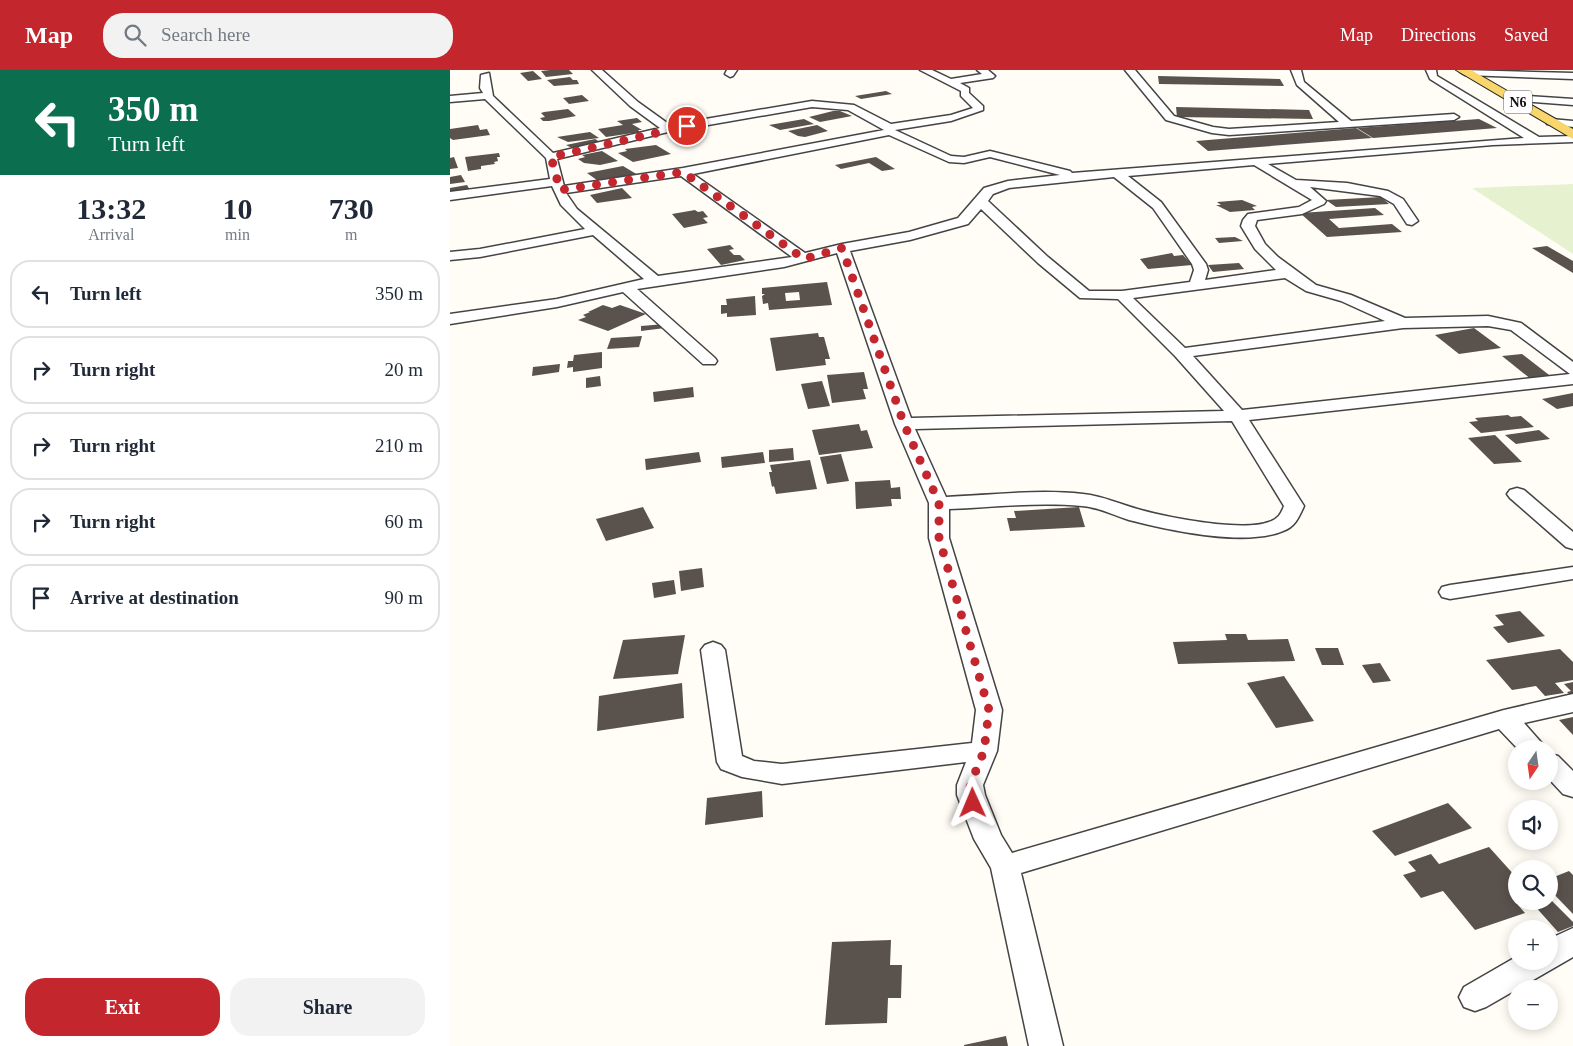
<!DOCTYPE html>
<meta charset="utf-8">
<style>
:root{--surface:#fff;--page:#f2f2f3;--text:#1f2937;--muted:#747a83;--line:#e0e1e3;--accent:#c4262e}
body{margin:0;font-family:Georgia,serif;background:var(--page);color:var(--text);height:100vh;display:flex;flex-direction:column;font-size:19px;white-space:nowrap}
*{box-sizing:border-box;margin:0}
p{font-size:16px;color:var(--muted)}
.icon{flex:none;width:28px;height:28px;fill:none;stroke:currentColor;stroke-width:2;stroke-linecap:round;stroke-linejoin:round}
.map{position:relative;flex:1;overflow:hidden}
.drawer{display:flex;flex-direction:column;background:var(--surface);width:450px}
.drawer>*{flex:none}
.guide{background:#0b6e4f;color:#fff;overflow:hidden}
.needle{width:32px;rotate:193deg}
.controls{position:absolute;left:1058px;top:670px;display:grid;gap:10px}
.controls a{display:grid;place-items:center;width:50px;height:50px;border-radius:50%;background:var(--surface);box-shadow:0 2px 12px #0003;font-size:25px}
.pin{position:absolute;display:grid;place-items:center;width:42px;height:42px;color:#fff;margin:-21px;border:2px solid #fff;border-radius:50%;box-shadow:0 1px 5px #0007}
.me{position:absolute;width:55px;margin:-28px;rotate:359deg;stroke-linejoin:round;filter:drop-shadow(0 0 4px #0008)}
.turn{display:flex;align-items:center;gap:18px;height:105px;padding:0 25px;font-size:22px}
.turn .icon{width:65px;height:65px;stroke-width:2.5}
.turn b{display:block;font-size:35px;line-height:42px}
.eta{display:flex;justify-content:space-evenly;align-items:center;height:85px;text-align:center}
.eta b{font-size:30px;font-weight:800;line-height:35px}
.cta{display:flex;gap:10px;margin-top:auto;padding:10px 25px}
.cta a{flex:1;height:58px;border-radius:20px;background:var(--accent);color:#fff;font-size:20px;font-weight:800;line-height:58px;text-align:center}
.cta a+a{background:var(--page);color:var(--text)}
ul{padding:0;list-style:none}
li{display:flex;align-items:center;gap:15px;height:68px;margin:0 10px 8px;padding:0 15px;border:2px solid var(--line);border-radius:20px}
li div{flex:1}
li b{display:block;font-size:19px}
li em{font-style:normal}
header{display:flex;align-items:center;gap:30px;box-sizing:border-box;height:70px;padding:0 25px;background:var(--accent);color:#fff}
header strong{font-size:24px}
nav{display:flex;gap:28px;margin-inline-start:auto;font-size:18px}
.search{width:350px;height:45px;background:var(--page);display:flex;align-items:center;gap:12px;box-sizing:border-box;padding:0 18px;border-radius:20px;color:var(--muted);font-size:19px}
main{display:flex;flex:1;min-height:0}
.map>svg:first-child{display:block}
.pitch{fill:#e6f2cf}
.building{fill:#5a524d;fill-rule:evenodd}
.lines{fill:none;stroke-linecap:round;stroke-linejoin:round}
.minor-casing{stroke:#444;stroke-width:3}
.major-casing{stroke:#222;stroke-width:2}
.minor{fill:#fff;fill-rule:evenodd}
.major{fill:#f9d66b;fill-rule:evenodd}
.route{stroke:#c4262e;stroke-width:9;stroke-dasharray:0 16.2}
.labels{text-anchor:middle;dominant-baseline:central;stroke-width:5;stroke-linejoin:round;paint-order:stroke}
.shield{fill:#fff;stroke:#585858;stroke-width:1}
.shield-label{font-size:14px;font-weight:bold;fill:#111}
</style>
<header>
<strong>Map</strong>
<div class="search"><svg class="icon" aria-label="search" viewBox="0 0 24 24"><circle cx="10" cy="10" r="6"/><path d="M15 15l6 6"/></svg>Search here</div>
<nav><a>Map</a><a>Directions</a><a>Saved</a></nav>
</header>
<main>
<section class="drawer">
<div class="guide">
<div class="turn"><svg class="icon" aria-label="left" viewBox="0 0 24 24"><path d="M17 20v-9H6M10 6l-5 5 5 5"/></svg><div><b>350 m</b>Turn left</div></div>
</div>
<div class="eta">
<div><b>13:32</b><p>Arrival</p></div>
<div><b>10</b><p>min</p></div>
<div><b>730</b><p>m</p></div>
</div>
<ul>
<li><svg class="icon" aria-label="left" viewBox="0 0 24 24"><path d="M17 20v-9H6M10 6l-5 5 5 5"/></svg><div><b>Turn left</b></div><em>350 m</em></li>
<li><svg class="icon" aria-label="right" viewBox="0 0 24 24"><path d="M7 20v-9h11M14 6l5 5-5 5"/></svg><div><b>Turn right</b></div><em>20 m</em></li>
<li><svg class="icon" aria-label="right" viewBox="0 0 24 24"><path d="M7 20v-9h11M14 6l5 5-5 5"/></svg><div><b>Turn right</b></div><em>210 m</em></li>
<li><svg class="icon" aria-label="right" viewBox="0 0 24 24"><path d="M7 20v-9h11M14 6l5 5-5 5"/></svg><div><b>Turn right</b></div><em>60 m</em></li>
<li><svg class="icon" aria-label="arrive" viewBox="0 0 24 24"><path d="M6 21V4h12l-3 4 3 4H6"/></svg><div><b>Arrive at destination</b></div><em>90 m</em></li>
</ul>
<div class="cta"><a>Exit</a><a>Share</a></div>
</section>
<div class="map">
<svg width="1123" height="976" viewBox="0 0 1123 976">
<rect width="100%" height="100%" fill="#fffdf5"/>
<path class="pitch" d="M 1123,114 L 1123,184 L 1022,118 Z"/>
<g class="building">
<path d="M 100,0 L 119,0 L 123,4 L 96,7 L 91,1 Z"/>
<path d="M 83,1 L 92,9 L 78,11 L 70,3 Z"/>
<path d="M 708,6 L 830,9 L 834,16 L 709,14 Z"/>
<path d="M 120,7 L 123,10 L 127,10 L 129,14 L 104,16 L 97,10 Z"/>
<path d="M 436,21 L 442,24 L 411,29 L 405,26 Z"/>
<path d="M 132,25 L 139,31 L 119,34 L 113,28 Z"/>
<path d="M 726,37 L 859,40 L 863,49 L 727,47 Z"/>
<path d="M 118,39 L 126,46 L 99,51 L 93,51 L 90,48 L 95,47 L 91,43 L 94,42 Z"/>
<path d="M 383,41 L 390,41 L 402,46 L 370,52 L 359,47 Z"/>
<path d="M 187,48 L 192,52 L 182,54 L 192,60 L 188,60 L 190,62 L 156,67 L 148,59 L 173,55 L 167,51 Z"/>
<path d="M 354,49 L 364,54 L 330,60 L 319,55 Z"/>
<path d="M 1029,49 L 1047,58 L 923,68 L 907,58 Z"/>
<path d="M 28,55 L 30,60 L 37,59 L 40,65 L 3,70 L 0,68 L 0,59 Z"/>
<path d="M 367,55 L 378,61 L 355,67 L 348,66 L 338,61 Z"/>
<path d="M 906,58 L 922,68 L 758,81 L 746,71 Z"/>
<path d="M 140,62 L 149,68 L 118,72 L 107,67 Z"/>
<path d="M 145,69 L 152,73 L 124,79 L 116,75 Z"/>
<path d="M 206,75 L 221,84 L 183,92 L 168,83 L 177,81 L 175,79 Z"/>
<path d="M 152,81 L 168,91 L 150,95 L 134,93 L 128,89 L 135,87 L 132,85 Z"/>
<path d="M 49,83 L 50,87 L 47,87 L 48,91 L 44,92 L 45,94 L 31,96 L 31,99 L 18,101 L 15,87 Z"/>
<path d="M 4,87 L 8,98 L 0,99 L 0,88 Z"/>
<path d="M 426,87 L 445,99 L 432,101 L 419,93 L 391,99 L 385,95 Z"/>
<path d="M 173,96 L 188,105 L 151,113 L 137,103 Z"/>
<path d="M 11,105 L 15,112 L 0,114 L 0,107 Z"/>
<path d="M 17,115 L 20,120 L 0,124 L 0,118 Z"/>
<path d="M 172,118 L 182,128 L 147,133 L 140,125 Z"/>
<path d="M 931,127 L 939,134 L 886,137 L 876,130 Z"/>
<path d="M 792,130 L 807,136 L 802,137 L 805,140 L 780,142 L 766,135 L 771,135 L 767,132 Z"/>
<path d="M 925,138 L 934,145 L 879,149 L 889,158 L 942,154 L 952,162 L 877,167 L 850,143 Z"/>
<path d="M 245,140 L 248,142 L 253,141 L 258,147 L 253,148 L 258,153 L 234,158 L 222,144 Z"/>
<path d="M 785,167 L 793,171 L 769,173 L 765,168 Z"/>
<path d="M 280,175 L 284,179 L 279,180 L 284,185 L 290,185 L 295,190 L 271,195 L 257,179 Z"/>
<path d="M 1097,176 L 1123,191 L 1123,203 L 1082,178 Z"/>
<path d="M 722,183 L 724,186 L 733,185 L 742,195 L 698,199 L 690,189 Z"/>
<path d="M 789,193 L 794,199 L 763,202 L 758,195 Z"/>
<path d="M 377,212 L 382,235 L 319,240 L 318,233 L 313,234 L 312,226 L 315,224 L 312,224 L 312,218 ZM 349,222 L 350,230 L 336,231 L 335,223 Z"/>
<path d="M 305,226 L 306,245 L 277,247 L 277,243 L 271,244 L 271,235 L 277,235 L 276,229 Z"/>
<path d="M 153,235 L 162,238 L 170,235 L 196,244 L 158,261 L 128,250 L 136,247 L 133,245 L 140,242 L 138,242 Z"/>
<path d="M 215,254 L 215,258 L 191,261 L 191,256 Z"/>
<path d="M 1024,258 L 1051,278 L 1009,284 L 985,265 Z"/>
<path d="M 368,263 L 369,267 L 374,267 L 380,289 L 375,289 L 376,295 L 326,301 L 320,268 Z"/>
<path d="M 192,266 L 189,277 L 157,279 L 161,268 Z"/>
<path d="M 152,282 L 152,298 L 123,302 L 123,297 L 117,298 L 118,291 L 123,291 L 124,285 Z"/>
<path d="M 1072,284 L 1103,308 L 1082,310 L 1052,286 Z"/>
<path d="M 110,294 L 109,302 L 82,306 L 83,297 Z"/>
<path d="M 414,302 L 418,319 L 413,319 L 416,329 L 382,333 L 377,305 Z"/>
<path d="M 150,306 L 151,316 L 136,318 L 136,308 Z"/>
<path d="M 372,311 L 380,336 L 358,339 L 351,314 Z"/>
<path d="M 243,317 L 244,327 L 204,332 L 203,322 Z"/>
<path d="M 1123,323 L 1123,336 L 1107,339 L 1092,329 Z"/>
<path d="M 1058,345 L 1061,347 L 1071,346 L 1084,357 L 1031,363 L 1019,352 L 1028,351 L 1025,348 Z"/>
<path d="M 409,354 L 411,361 L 417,360 L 423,378 L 369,385 L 362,360 Z"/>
<path d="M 1089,360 L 1100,369 L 1066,374 L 1055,365 Z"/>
<path d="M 1045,365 L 1072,392 L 1044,394 L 1018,368 Z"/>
<path d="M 343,378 L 344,390 L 319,392 L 319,380 Z"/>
<path d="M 249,382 L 251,392 L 196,400 L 195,389 Z"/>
<path d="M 313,382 L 315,393 L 272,398 L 271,387 Z"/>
<path d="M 391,384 L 399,411 L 377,414 L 370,387 Z"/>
<path d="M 360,390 L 367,419 L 326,424 L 324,416 L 322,417 L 319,402 L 322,402 L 320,395 Z"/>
<path d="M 440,410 L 441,418 L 450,417 L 451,429 L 441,429 L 442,436 L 406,439 L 405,412 Z"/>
<path d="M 193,437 L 204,458 L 156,471 L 146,449 Z"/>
<path d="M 629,437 L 635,457 L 560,461 L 557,448 L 566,448 L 564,441 Z"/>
<path d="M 252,498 L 254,517 L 231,521 L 229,501 Z"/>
<path d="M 224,510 L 226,524 L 204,528 L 202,513 Z"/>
<path d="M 1070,541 L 1095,566 L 1058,573 L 1043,557 L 1054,555 L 1045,545 Z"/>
<path d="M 775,564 L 796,564 L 798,570 L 838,569 L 845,591 L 728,594 L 723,572 L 777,570 Z"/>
<path d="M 235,565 L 228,604 L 163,609 L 173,570 Z"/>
<path d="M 865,578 L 888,578 L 894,595 L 872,595 Z"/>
<path d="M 1110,579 L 1123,592 L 1123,610 L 1105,613 L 1114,623 L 1095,626 L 1086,616 L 1062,620 L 1036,590 Z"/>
<path d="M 930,593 L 941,611 L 923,613 L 912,595 Z"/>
<path d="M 834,606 L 864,651 L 826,658 L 797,613 Z"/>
<path d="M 1123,612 L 1123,628 L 1117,622 L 1121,621 L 1114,614 Z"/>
<path d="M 232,613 L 234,648 L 147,661 L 149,626 Z"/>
<path d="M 1123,647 L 1123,665 L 1109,650 Z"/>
<path d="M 312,721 L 313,747 L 255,755 L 257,728 Z"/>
<path d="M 998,733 L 1022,758 L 945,786 L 922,761 Z"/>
<path d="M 1039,777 L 1066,807 L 1066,831 L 1079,831 L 1068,835 L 1075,843 L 1025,860 L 993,821 L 971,828 L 953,805 L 966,801 L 958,792 L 981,784 L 989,794 Z"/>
<path d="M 1119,801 L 1123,805 L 1123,844 L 1099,819 L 1099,809 Z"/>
<path d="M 1099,828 L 1123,852 L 1123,856 L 1108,862 L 1083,834 L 1099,831 Z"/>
<path d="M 441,870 L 440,895 L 452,895 L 451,928 L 438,928 L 437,953 L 375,955 L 382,872 Z"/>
<path d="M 556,966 L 558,976 L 514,976 L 514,975 Z"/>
</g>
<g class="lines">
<defs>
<g id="minor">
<path d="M 142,0 L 152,0 L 188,32 L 220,55 L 362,31 L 404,35 L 441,54 L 501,45 L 523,38 L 511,26 L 511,21 L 470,0 L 482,0 L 501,9 L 532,4 L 527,0 L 538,0 L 545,6 L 543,8 L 510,13 L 519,18 L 519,23 L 533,36 L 533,40 L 501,51 L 445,60 L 501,86 L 514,87 L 540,81 L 620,101 L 622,103 L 1074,68 L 980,9 L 976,0 L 986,0 L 987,6 L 1089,67 L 1123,66 L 1123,72 L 1043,75 L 818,94 L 846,110 L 897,113 L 938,121 L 953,129 L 968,151 L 962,155 L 957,154 L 944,134 L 930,126 L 860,117 L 876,131 L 874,134 L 852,144 L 807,150 L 805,156 L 815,174 L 828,187 L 866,215 L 901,225 L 955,248 L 1038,246 L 1071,253 L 1123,292 L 1123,314 L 799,350 L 854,436 C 849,447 845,457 833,461 C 795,477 718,460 679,450 C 663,445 648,437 632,436 C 588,432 543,437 499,439 L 499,468 L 552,640 L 547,681 L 533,715 L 535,725 L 551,765 L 562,783 L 1054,640 L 1123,624 L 1123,642 L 1074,653 L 1097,679 L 1068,679 L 1049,659 L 571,803 L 613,976 L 579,976 L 541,798 L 524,769 L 507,725 L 507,715 L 516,692 L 332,714 L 292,707 L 271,699 L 267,692 L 251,580 L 255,575 L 263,572 L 271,575 L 275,580 L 292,686 L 304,691 L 332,694 L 522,673 L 526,640 L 479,468 L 479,433 L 445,354 L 387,183 L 334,197 L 187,219 L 265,288 L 267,291 L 265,294 L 253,294 L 173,222 L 107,237 L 0,254 L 0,244 L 107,229 L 194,209 L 143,165 L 30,187 L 0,190 L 0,182 L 30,179 L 135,159 L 111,135 L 102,116 L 0,130 L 0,122 L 100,109 L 96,88 L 35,29 L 0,32 L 0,26 L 33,23 L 30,18 L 31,5 L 39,3 L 43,26 L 103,83 L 210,58 L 180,36 ZM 362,37 L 398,40 L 434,60 L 233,98 L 114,116 L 107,89 L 218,62 ZM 439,65 L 499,92 L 514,93 L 540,87 L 610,105 L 558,111 L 534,118 L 508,148 L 459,162 L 392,174 L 355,183 L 243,104 ZM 804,95 L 862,130 L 849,137 L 798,144 L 793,150 L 791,156 L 805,179 L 826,200 L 755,210 L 758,200 L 756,194 L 711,132 L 678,106 ZM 231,106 L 342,187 L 208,206 L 127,139 L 116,123 ZM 664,107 L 703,138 L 742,194 L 744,200 L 740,212 L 672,221 L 639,221 L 598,187 L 538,131 L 543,124 L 559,118 ZM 531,139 L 588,193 L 630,228 L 668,229 L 725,286 L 774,341 L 461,348 L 400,181 L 460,170 L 518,154 ZM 835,208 L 856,221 L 891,231 L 935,251 L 735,278 L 683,228 ZM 1038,256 L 1061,260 L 1120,304 L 792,340 L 743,286 L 953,258 ZM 782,351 L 834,436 C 831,444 828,449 819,452 C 793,462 720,448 691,440 C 672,435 653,426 633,424 C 588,419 541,425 496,427 L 465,359 Z"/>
<path d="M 277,0 L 287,0 L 283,6 L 280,7 L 275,4 Z"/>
<path d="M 675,0 L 685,0 L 724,46 L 763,57 L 779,59 L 889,52 L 847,15 L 841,0 L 851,0 L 854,12 L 901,51 L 1004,44 L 1009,47 L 1004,50 L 779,65 L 762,63 L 716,50 Z"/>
<path d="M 1012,0 L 1123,3 L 1123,9 L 1015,5 L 1010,2 Z"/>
<path d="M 1062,25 L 1123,29 L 1123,35 L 1059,30 L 1057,28 Z"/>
<path d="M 1101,49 L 1123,51 L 1123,57 L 1097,54 L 1097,50 Z"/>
<path d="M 1067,418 L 1074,420 L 1123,462 L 1123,479 L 1116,477 L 1060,428 L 1057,424 L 1060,420 Z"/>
<path d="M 1123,497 L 1123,509 L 1000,529 L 992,527 L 989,522 L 992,517 L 1000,515 Z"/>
<path d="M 1099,684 L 1108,686 L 1123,701 L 1123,727 L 1113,724 L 1099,709 Z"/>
<path d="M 1123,858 L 1123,887 L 1036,937 L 1025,941 L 1014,937 L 1009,927 L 1014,917 L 1066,887 L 1066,891 L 1099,891 L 1099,869 Z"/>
</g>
<path id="major" d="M 1006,0 L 1021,0 L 1123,59 L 1123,69 Z"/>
</defs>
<use href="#minor" class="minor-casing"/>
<use href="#major" class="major-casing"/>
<use href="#minor" class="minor"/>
<use href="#major" class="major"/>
</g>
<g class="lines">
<path class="route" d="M 237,56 L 101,87 L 110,120 L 233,102 L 354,189 L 392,178 L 454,354 L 489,433 L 489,468 L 539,640 L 534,681 L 520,715 L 523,733"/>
</g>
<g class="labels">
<rect class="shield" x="1054" y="20.5" width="28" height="23" rx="4"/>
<g class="shield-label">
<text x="1068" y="32">N6</text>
</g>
</g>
</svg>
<div class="controls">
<a><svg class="needle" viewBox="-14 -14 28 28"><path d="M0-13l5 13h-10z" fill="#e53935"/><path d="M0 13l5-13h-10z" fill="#747a83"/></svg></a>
<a><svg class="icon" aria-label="sound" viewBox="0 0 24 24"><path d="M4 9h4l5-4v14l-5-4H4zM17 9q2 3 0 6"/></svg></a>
<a><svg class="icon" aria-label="search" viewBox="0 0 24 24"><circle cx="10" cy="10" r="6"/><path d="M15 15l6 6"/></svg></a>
<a>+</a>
<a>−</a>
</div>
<div class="pin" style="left:237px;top:56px;background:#d93025"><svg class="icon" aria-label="arrive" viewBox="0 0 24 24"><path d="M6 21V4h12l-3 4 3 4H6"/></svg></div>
<svg class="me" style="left:523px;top:733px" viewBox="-20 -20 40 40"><path d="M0-17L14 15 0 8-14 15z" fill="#c4262e" stroke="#fff" stroke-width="4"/></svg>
</div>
</main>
